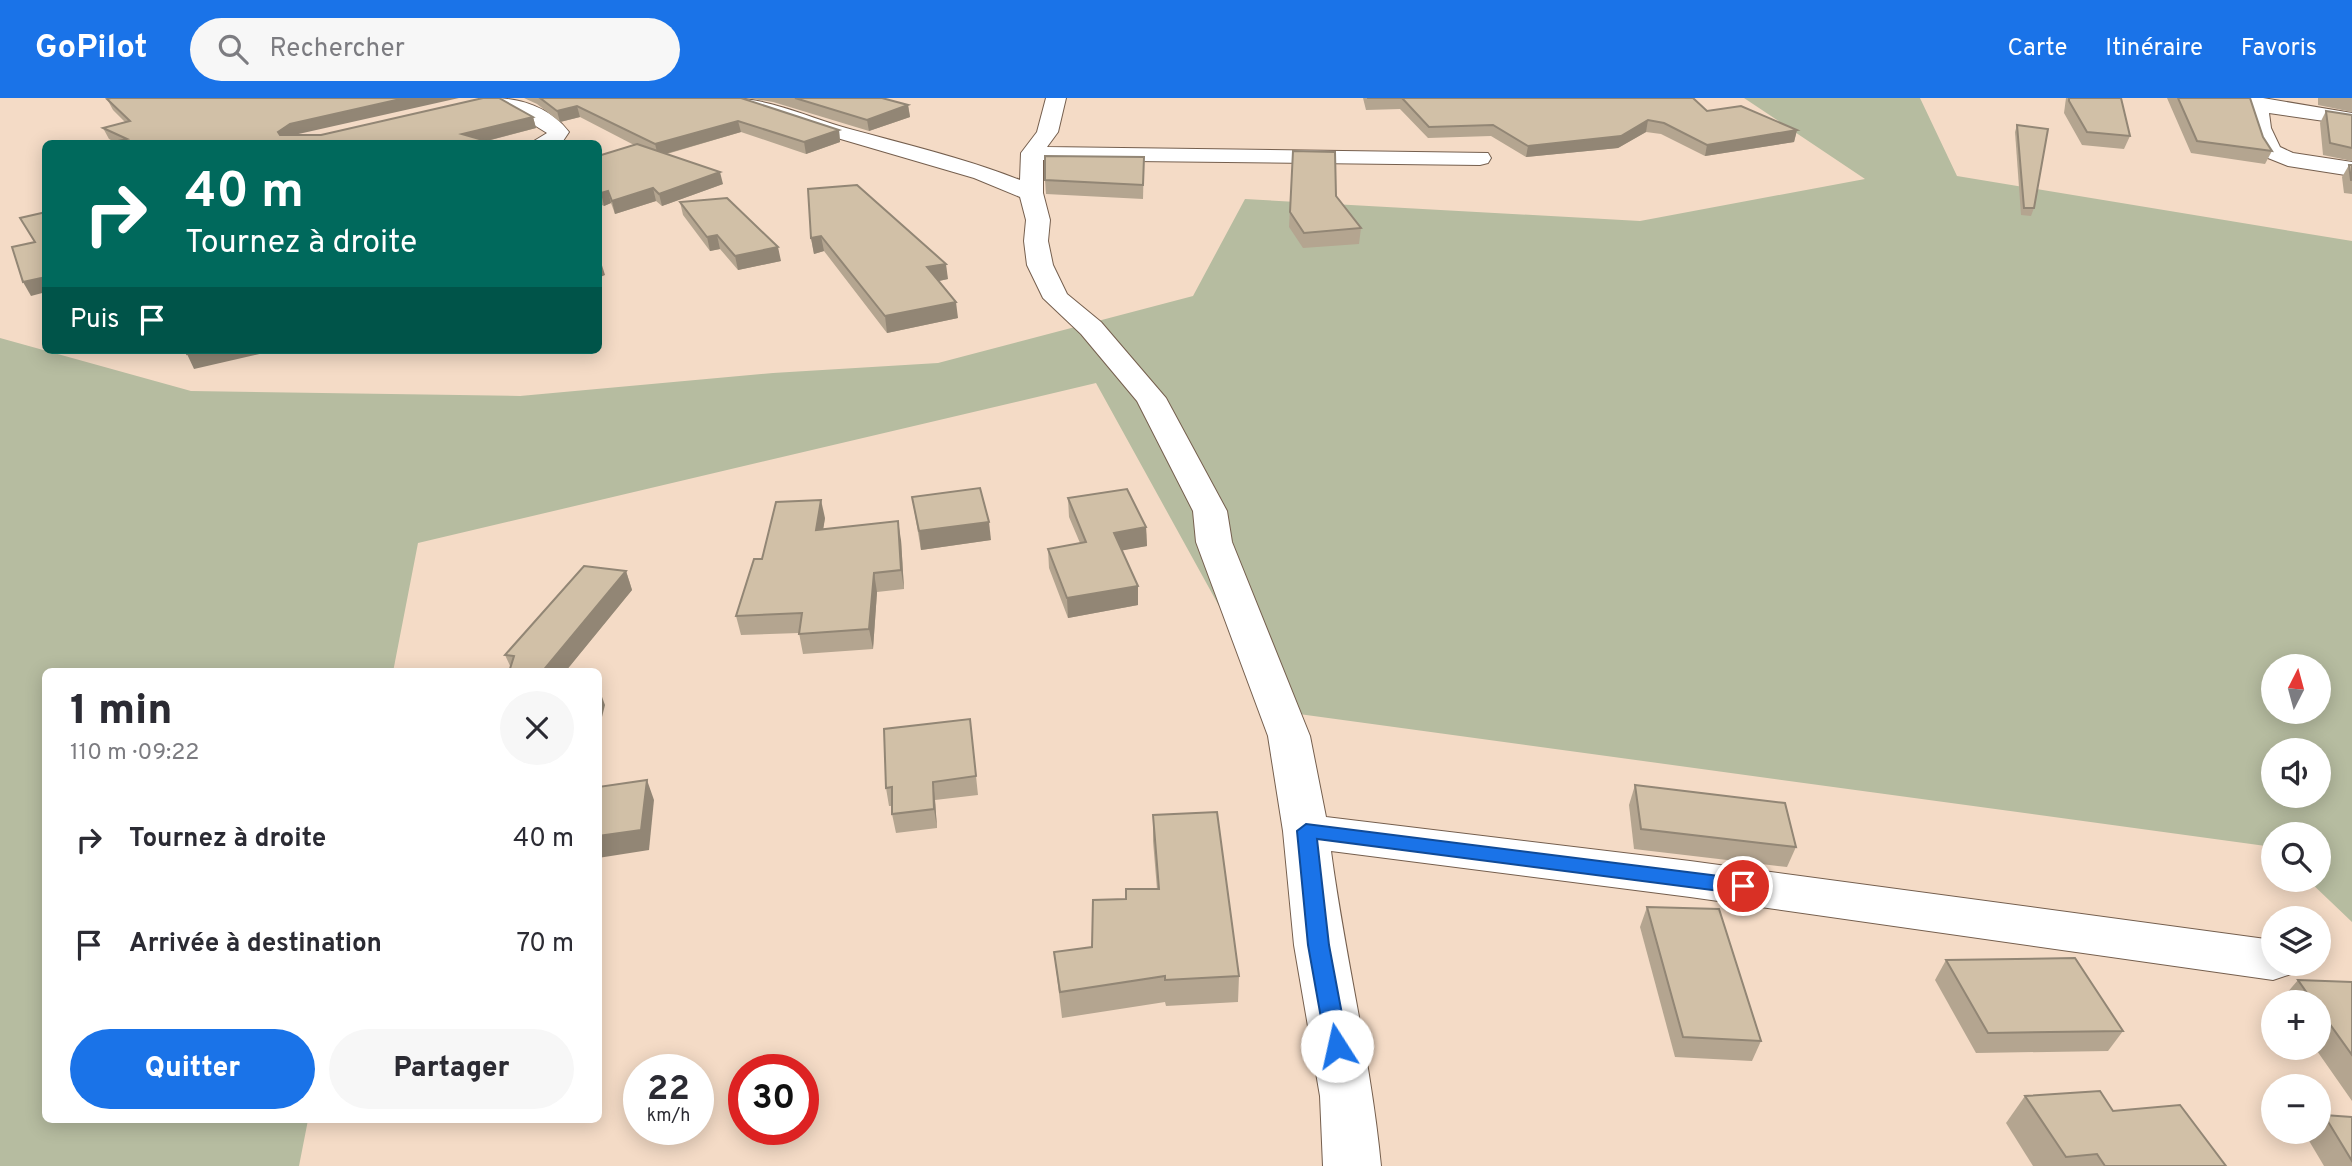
<!DOCTYPE html>
<html lang="fr">
<meta charset="utf-8">
<style>
:root{--surface:#fff;--page:#f7f7f7;--text:#2b2b33;--muted:#7c7c81;--accent:#1a73e8}
body{margin:0;font-family:Overpass,sans-serif;background:var(--page);color:var(--text);height:100vh;display:flex;flex-direction:column;font-size:26px;white-space:nowrap}
*{box-sizing:border-box;margin:0}
p{font-size:23px;color:var(--muted)}
.icon{flex:none;width:38px;height:38px;fill:none;stroke:currentColor;stroke-width:2;stroke-linecap:round;stroke-linejoin:round}
.map{position:relative;flex:1;overflow:hidden}
.drawer{position:absolute;left:42px;top:570px;width:560px;height:455px;display:flex;flex-direction:column;background:var(--surface);border-radius:10px;box-shadow:0 4px 18px #0003}
.drawer>*{flex:none}
.banner{position:absolute;left:42px;top:42px;width:560px;height:214px;border-radius:10px;box-shadow:0 4px 18px #0003;background:#00695c;color:#fff;overflow:hidden}
.needle{width:46px;rotate:6deg}
.tools{position:absolute;left:2261px;top:556px;display:grid;gap:14px}
.tools a{display:grid;place-items:center;width:70px;height:70px;border-radius:50%;background:var(--surface);box-shadow:0 4px 18px #0003;font-size:35px}
.speed{position:absolute;left:623px;top:956px;display:flex;gap:14px;font-size:35px;font-weight:700;text-align:center}
.speed>*{display:grid;place-content:center;width:91px;height:91px;border-radius:50%;background:var(--surface);box-shadow:0 4px 18px #0003;line-height:1}
.speed small{font-size:18px;font-weight:400}
.speed .limit{border:10px solid #d22;background:#fff;color:#111}
.pin{position:absolute;display:grid;place-items:center;width:60px;height:60px;color:#fff;margin:-30px;border:4px solid #fff;border-radius:50%;box-shadow:0 2px 7px #0007}
.me{position:absolute;width:77px;margin:-38px;rotate:350deg;stroke-linejoin:round;filter:drop-shadow(0 0 5px #0008)}
.turn{display:flex;align-items:center;gap:24px;height:147px;padding:0 28px;font-size:32px}
.turn .icon{width:91px;height:91px;stroke-width:2.5}
.turn b{display:block;font-size:49px;line-height:60px}
.then{display:flex;align-items:center;height:66px;padding:0 28px;background:#0003;gap:14px;font-size:26px}
.round{display:grid;place-items:center;flex:none;width:74px;height:74px;border-radius:37px;background:var(--page)}
.summary{display:flex;align-items:center;justify-content:space-between;height:119px;padding:0 28px}
h1{font-size:42px;font-weight:800;line-height:52px}
.action{display:flex;gap:14px;margin-top:auto;padding:14px 28px}
.action a{flex:1;height:80px;border-radius:42px;background:var(--accent);color:#fff;font-size:28px;font-weight:800;line-height:80px;text-align:center}
.action a+a{background:var(--page);color:var(--text)}
ul{padding:0;list-style:none}
li{display:flex;align-items:center;gap:21px;height:105px;padding:0 28px}
li div{flex:1}
li b{display:block;font-size:26px}
li em{font-style:normal}
header{display:flex;align-items:center;gap:42px;box-sizing:border-box;height:98px;padding:0 35px;background:var(--accent);color:#fff}
header strong{font-size:33px}
nav{display:flex;gap:38px;margin-inline-start:auto;font-size:24px}
.search{width:490px;height:63px;background:var(--page);display:flex;align-items:center;gap:18px;box-sizing:border-box;padding:0 24px;border-radius:38px;color:var(--muted);font-size:26px}
.map>svg:first-child{display:block}
.green{fill:#b6bca0;fill-rule:evenodd}
.lines{fill:none;stroke-linecap:round;stroke-linejoin:round}
.minor-casing{stroke:#755f4e;stroke-width:2}
.minor{fill:#fff;fill-rule:evenodd}
.wall{fill:#b4a590}
.shaded-wall{fill:#928675}
.building{fill:#d1c0a7;stroke:#928675;stroke-width:2}
.route{fill:#1a73e8;stroke:#114b97;stroke-width:2}
</style>
<header>
<strong>GoPilot</strong>
<div class="search"><svg class="icon" aria-label="search" viewBox="0 0 24 24"><circle cx="10" cy="10" r="6"/><path d="M15 15l6 6"/></svg>Rechercher</div>
<nav><a>Carte</a><a>Itinéraire</a><a>Favoris</a></nav>
</header>
<div class="map">
<svg width="2352" height="1068" viewBox="0 0 2352 1068">
<rect width="100%" height="100%" fill="#f4dbc6"/>
<path class="green" d="M 1744,0 L 1920,0 L 1957,78 L 2352,143 L 2352,824 L 2308,782 L 2319,782 L 2319,737 L 2273,737 L 2273,749 L 1277,613 L 1096,285 L 418,445 L 393,574 L 46,574 L 46,1022 L 308,1022 L 299,1068 L 0,1068 L 0,240 L 191,293 L 520,298 L 773,275 L 938,265 L 1193,198 L 1245,101 L 1640,123 L 1865,81 ZM 2273,569 L 2319,569 L 2319,614 L 2273,614 ZM 2273,653 L 2319,653 L 2319,698 L 2273,698 Z"/>
<g class="lines">
<defs>
<g id="minor">
<path d="M 491,0 C 520,0 550,9 569,34 L 561,46 L 529,46 L 547,35 Z"/>
<path d="M 727,0 C 769,0 805,18 846,30 C 904,46 964,60 1020,82 L 1021,55 L 1037,34 L 1046,0 L 1066,0 L 1058,34 L 1047,49 L 1488,55 L 1491,60 L 1488,65 L 1480,67 L 1043,62 L 1043,95 L 1050,122 L 1048,143 L 1053,167 L 1067,196 L 1101,224 L 1166,300 L 1227,413 L 1232,444 L 1310,638 L 1326,719 L 1690,763 L 2273,842 L 2273,866 L 2296,866 L 2291,876 L 2273,882 L 1690,799 L 1331,753 C 1345,859 1371,962 1381,1068 L 1323,1068 L 1320,998 L 1294,847 L 1283,733 L 1268,638 L 1196,444 L 1193,413 L 1137,303 L 1081,236 L 1043,200 L 1027,167 L 1024,143 L 1026,122 L 1020,99 L 974,80 L 827,37 L 730,4 Z"/>
<path d="M 2243,0 L 2263,0 L 2352,15 L 2352,27 L 2269,15 L 2271,30 L 2280,49 L 2293,55 L 2352,64 L 2352,78 L 2288,68 L 2263,58 C 2251,39 2253,15 2243,0 Z"/>
</g>
</defs>
<use href="#minor" class="minor-casing"/>
<use href="#minor" class="minor"/>
</g>
<g class="wall">
<path d="M 524,0 L 741,0 L 839,32 L 840,44 L 806,56 L 741,34 L 667,56 L 723,86 L 662,108 L 656,103 L 615,116 L 611,105 L 604,108 L 598,105 L 598,58 L 634,47 L 580,19 L 560,24 L 537,6 Z"/>
<path d="M 746,0 L 882,0 L 908,7 L 910,19 L 869,33 L 773,4 Z"/>
<path d="M 1363,0 L 1693,0 L 1707,13 L 1797,32 L 1794,44 L 1705,58 L 1661,36 L 1646,34 L 1618,50 L 1526,59 L 1491,38 L 1428,40 L 1400,11 L 1366,12 Z"/>
<path d="M 2066,0 L 2121,0 L 2130,38 L 2124,51 L 2082,47 L 2064,15 Z"/>
<path d="M 2167,0 L 2250,0 L 2263,39 L 2272,53 L 2265,66 L 2191,55 Z"/>
<path d="M 2318,0 L 2352,0 L 2352,14 L 2318,7 Z"/>
<path d="M 107,1 L 297,37 L 321,37 L 533,19 L 536,30 L 487,43 L 497,46 L 114,46 L 113,44 L 115,44 L 109,41 L 103,30 L 125,24 L 113,12 Z"/>
<path d="M 2326,13 L 2352,17 L 2352,63 L 2323,57 L 2320,25 Z"/>
<path d="M 2017,27 L 2034,110 L 2031,118 L 2021,117 L 2015,34 Z"/>
<path d="M 1293,53 L 1336,98 L 1361,130 L 1359,146 L 1303,150 L 1289,129 Z"/>
<path d="M 1144,59 L 1143,101 L 1046,96 L 1045,82 Z"/>
<path d="M 2349,67 L 2352,67 L 2352,96 L 2344,95 L 2342,79 Z"/>
<path d="M 808,91 L 948,181 L 939,183 L 958,220 L 887,235 L 824,153 L 814,156 L 811,140 Z"/>
<path d="M 680,104 L 781,163 L 738,172 L 720,151 L 710,153 L 683,117 Z"/>
<path d="M 912,399 L 991,442 L 921,452 Z"/>
<path d="M 1068,400 L 1146,429 L 1147,448 L 1122,452 L 1138,507 L 1068,520 L 1049,470 L 1048,451 L 1080,445 L 1069,419 Z"/>
<path d="M 825,420 L 823,431 L 901,442 L 904,491 L 877,494 L 873,551 L 803,556 L 799,535 L 741,537 L 736,518 L 762,461 Z"/>
<path d="M 626,473 L 632,492 L 565,574 L 509,574 L 511,570 L 505,557 Z"/>
<path d="M 970,621 L 978,697 L 935,702 L 937,730 L 896,735 L 892,716 L 892,708 L 889,708 L 886,690 Z"/>
<path d="M 1635,687 L 1796,749 L 1787,769 L 1634,751 L 1629,707 Z"/>
<path d="M 1153,717 L 1239,878 L 1238,904 L 1166,908 L 1165,904 L 1062,920 L 1054,854 L 1092,849 L 1126,801 L 1157,791 L 1153,743 Z"/>
<path d="M 1647,809 L 1761,943 L 1752,963 L 1675,959 L 1640,829 Z"/>
<path d="M 1946,862 L 2123,933 L 2108,953 L 1976,955 L 1935,882 Z"/>
<path d="M 2298,882 L 2352,884 L 2352,1003 L 2315,950 L 2319,950 L 2319,905 L 2283,905 L 2281,902 Z"/>
<path d="M 2025,998 L 2113,1013 L 2226,1068 L 2033,1068 L 2006,1025 Z"/>
<path d="M 2324,1017 L 2352,1019 L 2352,1068 L 2324,1068 L 2305,1036 L 2307,1034 L 2319,1034 L 2319,1022 Z"/>
</g>
<g class="shaded-wall">
<path d="M 405,0 L 459,0 L 294,37 L 282,46 L 278,34 L 290,26 Z"/>
<path d="M 908,7 L 910,19 L 869,33 L 867,22 Z"/>
<path d="M 577,8 L 580,19 L 560,24 L 557,13 Z"/>
<path d="M 533,19 L 536,30 L 475,46 L 462,36 Z"/>
<path d="M 1648,22 L 1646,34 L 1618,50 L 1526,59 L 1528,48 Z"/>
<path d="M 738,23 L 741,34 L 658,58 L 655,46 Z"/>
<path d="M 839,32 L 840,44 L 806,56 L 804,44 Z"/>
<path d="M 1797,32 L 1794,44 L 1705,58 L 1707,47 Z"/>
<path d="M 720,74 L 723,86 L 662,108 L 659,96 Z"/>
<path d="M 653,90 L 656,103 L 615,116 L 612,103 Z"/>
<path d="M 608,93 L 611,105 L 604,108 L 601,95 Z"/>
<path d="M 717,137 L 720,151 L 710,153 L 707,139 Z"/>
<path d="M 821,138 L 824,153 L 814,156 L 811,140 Z"/>
<path d="M 778,149 L 781,163 L 738,172 L 735,158 Z"/>
<path d="M 600,161 L 605,177 L 598,180 L 598,162 Z"/>
<path d="M 946,166 L 948,181 L 929,185 L 927,169 Z"/>
<path d="M 46,179 L 46,194 L 31,198 L 23,184 Z"/>
<path d="M 956,204 L 958,220 L 887,235 L 885,218 Z"/>
<path d="M 208,252 L 277,252 L 194,271 L 187,256 Z"/>
<path d="M 821,402 L 825,420 L 820,451 L 816,432 Z"/>
<path d="M 898,423 L 901,442 L 904,491 L 901,472 Z"/>
<path d="M 989,424 L 991,442 L 921,452 L 919,433 Z"/>
<path d="M 1146,429 L 1147,448 L 1114,454 L 1114,435 Z"/>
<path d="M 626,473 L 632,492 L 565,574 L 542,574 Z"/>
<path d="M 874,475 L 877,494 L 873,551 L 869,531 Z"/>
<path d="M 1138,488 L 1138,507 L 1068,520 L 1067,500 Z"/>
<path d="M 598,588 L 605,607 L 598,635 Z"/>
<path d="M 647,682 L 654,702 L 649,752 L 598,760 L 598,738 Z"/>
<path d="M 933,684 L 935,702 L 937,730 L 934,711 Z"/>
</g>
<g class="building">
<path d="M 111,0 L 405,0 L 290,26 L 278,34 L 280,37 L 321,37 L 483,0 L 499,0 L 533,19 L 462,36 L 497,46 L 115,46 L 113,44 L 127,41 L 103,30 L 130,23 L 107,1 Z"/>
<path d="M 540,0 L 741,0 L 839,32 L 804,44 L 738,23 L 655,46 L 577,8 L 557,13 Z"/>
<path d="M 795,0 L 882,0 L 908,7 L 867,22 Z"/>
<path d="M 1367,0 L 1693,0 L 1707,13 L 1741,8 L 1797,32 L 1707,47 L 1664,25 L 1648,22 L 1621,38 L 1528,48 L 1493,27 L 1429,29 L 1402,0 Z"/>
<path d="M 2069,0 L 2121,0 L 2130,38 L 2087,34 L 2069,3 Z"/>
<path d="M 2178,0 L 2250,0 L 2263,39 L 2272,53 L 2197,43 Z"/>
<path d="M 2326,13 L 2352,17 L 2352,50 L 2330,45 Z"/>
<path d="M 2017,27 L 2048,31 L 2034,110 L 2024,110 Z"/>
<path d="M 637,46 L 720,74 L 659,96 L 653,90 L 612,103 L 608,93 L 601,95 L 598,94 L 598,58 Z"/>
<path d="M 1293,53 L 1335,54 L 1336,98 L 1361,130 L 1304,135 L 1290,114 Z"/>
<path d="M 1045,58 L 1144,59 L 1143,87 L 1045,82 Z"/>
<path d="M 2349,67 L 2352,67 L 2352,82 L 2351,82 Z"/>
<path d="M 857,87 L 946,166 L 927,169 L 956,204 L 885,218 L 821,138 L 811,140 L 808,91 Z"/>
<path d="M 727,100 L 778,149 L 735,158 L 717,137 L 707,139 L 680,104 Z"/>
<path d="M 46,114 L 46,179 L 23,184 L 12,149 L 35,144 L 20,120 Z"/>
<path d="M 186,252 L 208,252 L 187,256 Z"/>
<path d="M 980,390 L 989,424 L 919,433 L 912,399 Z"/>
<path d="M 1127,391 L 1146,429 L 1114,435 L 1138,488 L 1067,500 L 1048,451 L 1086,444 L 1068,400 Z"/>
<path d="M 821,402 L 816,432 L 898,423 L 901,472 L 874,475 L 869,531 L 799,536 L 802,515 L 736,518 L 754,461 L 762,461 L 776,404 Z"/>
<path d="M 584,468 L 626,473 L 542,574 L 509,574 L 514,558 L 505,557 Z"/>
<path d="M 970,621 L 976,678 L 933,684 L 934,711 L 892,716 L 892,689 L 886,690 L 884,631 Z"/>
<path d="M 647,682 L 641,732 L 598,738 L 598,689 Z"/>
<path d="M 1635,687 L 1785,705 L 1796,749 L 1641,731 Z"/>
<path d="M 1217,714 L 1239,878 L 1165,882 L 1165,878 L 1060,894 L 1054,854 L 1092,849 L 1093,802 L 1126,801 L 1126,791 L 1159,791 L 1153,717 Z"/>
<path d="M 1647,809 L 1719,811 L 1761,943 L 1683,939 Z"/>
<path d="M 2075,860 L 2123,933 L 1988,935 L 1946,862 Z"/>
<path d="M 2298,882 L 2352,884 L 2352,957 L 2319,911 L 2319,905 L 2314,905 Z"/>
<path d="M 2100,993 L 2113,1013 L 2180,1007 L 2226,1068 L 2105,1068 L 2097,1056 L 2066,1059 L 2025,998 Z"/>
<path d="M 2324,1017 L 2352,1019 L 2352,1063 Z"/>
</g>
<path class="route" d="M 1306,726 L 1743,781 L 1750,783 L 1753,788 L 1750,794 L 1743,796 L 1317,741 L 1329,847 L 1348,948 L 1345,954 L 1337,957 L 1329,954 L 1326,948 L 1308,847 L 1297,733 Z"/>
</svg>
<div class="tools">
<a><svg class="needle" viewBox="-14 -14 28 28"><path d="M0-13l5 13h-10z" fill="#e53935"/><path d="M0 13l5-13h-10z" fill="#7c7c81"/></svg></a>
<a><svg class="icon" aria-label="sound" viewBox="0 0 24 24"><path d="M4 9h4l5-4v14l-5-4H4zM17 9q2 3 0 6"/></svg></a>
<a><svg class="icon" aria-label="search" viewBox="0 0 24 24"><circle cx="10" cy="10" r="6"/><path d="M15 15l6 6"/></svg></a>
<a><svg class="icon" aria-label="layers" viewBox="0 0 24 24"><path d="M12 4l9 5-9 5-9-5zM3 14l9 5 9-5"/></svg></a>
<a>+</a>
<a>−</a>
</div>
<div class="speed"><div>22<small>km/h</small></div><div class="limit">30</div></div>
<div class="pin" style="left:1743px;top:788px;background:#d93025"><svg class="icon" aria-label="arrive" viewBox="0 0 24 24"><path d="M6 21V4h12l-3 4 3 4H6"/></svg></div>
<svg class="me" style="left:1337px;top:948px" viewBox="-20 -20 40 40"><circle r="19" fill="#fff"/><path d="M0-13L10 11 0 6-10 11z" fill="#1a73e8"/></svg>
<div class="banner">
<div class="turn"><svg class="icon" aria-label="right" viewBox="0 0 24 24"><path d="M7 20v-9h11M14 6l5 5-5 5"/></svg><div><b>40 m</b>Tournez à droite</div></div>
<div class="then">Puis<svg class="icon" aria-label="arrive" viewBox="0 0 24 24"><path d="M6 21V4h12l-3 4 3 4H6"/></svg></div>
</div>
<section class="drawer">
<div class="summary"><div><h1>1 min</h1><p>110 m · 09:22</p></div><a class="round"><svg class="icon" aria-label="close" viewBox="0 0 24 24"><path d="M6 6l12 12M18 6L6 18"/></svg></a></div>
<ul>
<li><svg class="icon" aria-label="right" viewBox="0 0 24 24"><path d="M7 20v-9h11M14 6l5 5-5 5"/></svg><div><b>Tournez à droite</b></div><em>40 m</em></li>
<li><svg class="icon" aria-label="arrive" viewBox="0 0 24 24"><path d="M6 21V4h12l-3 4 3 4H6"/></svg><div><b>Arrivée à destination</b></div><em>70 m</em></li>
</ul>
<div class="action"><a>Quitter</a><a>Partager</a></div>
</section>
</div>
